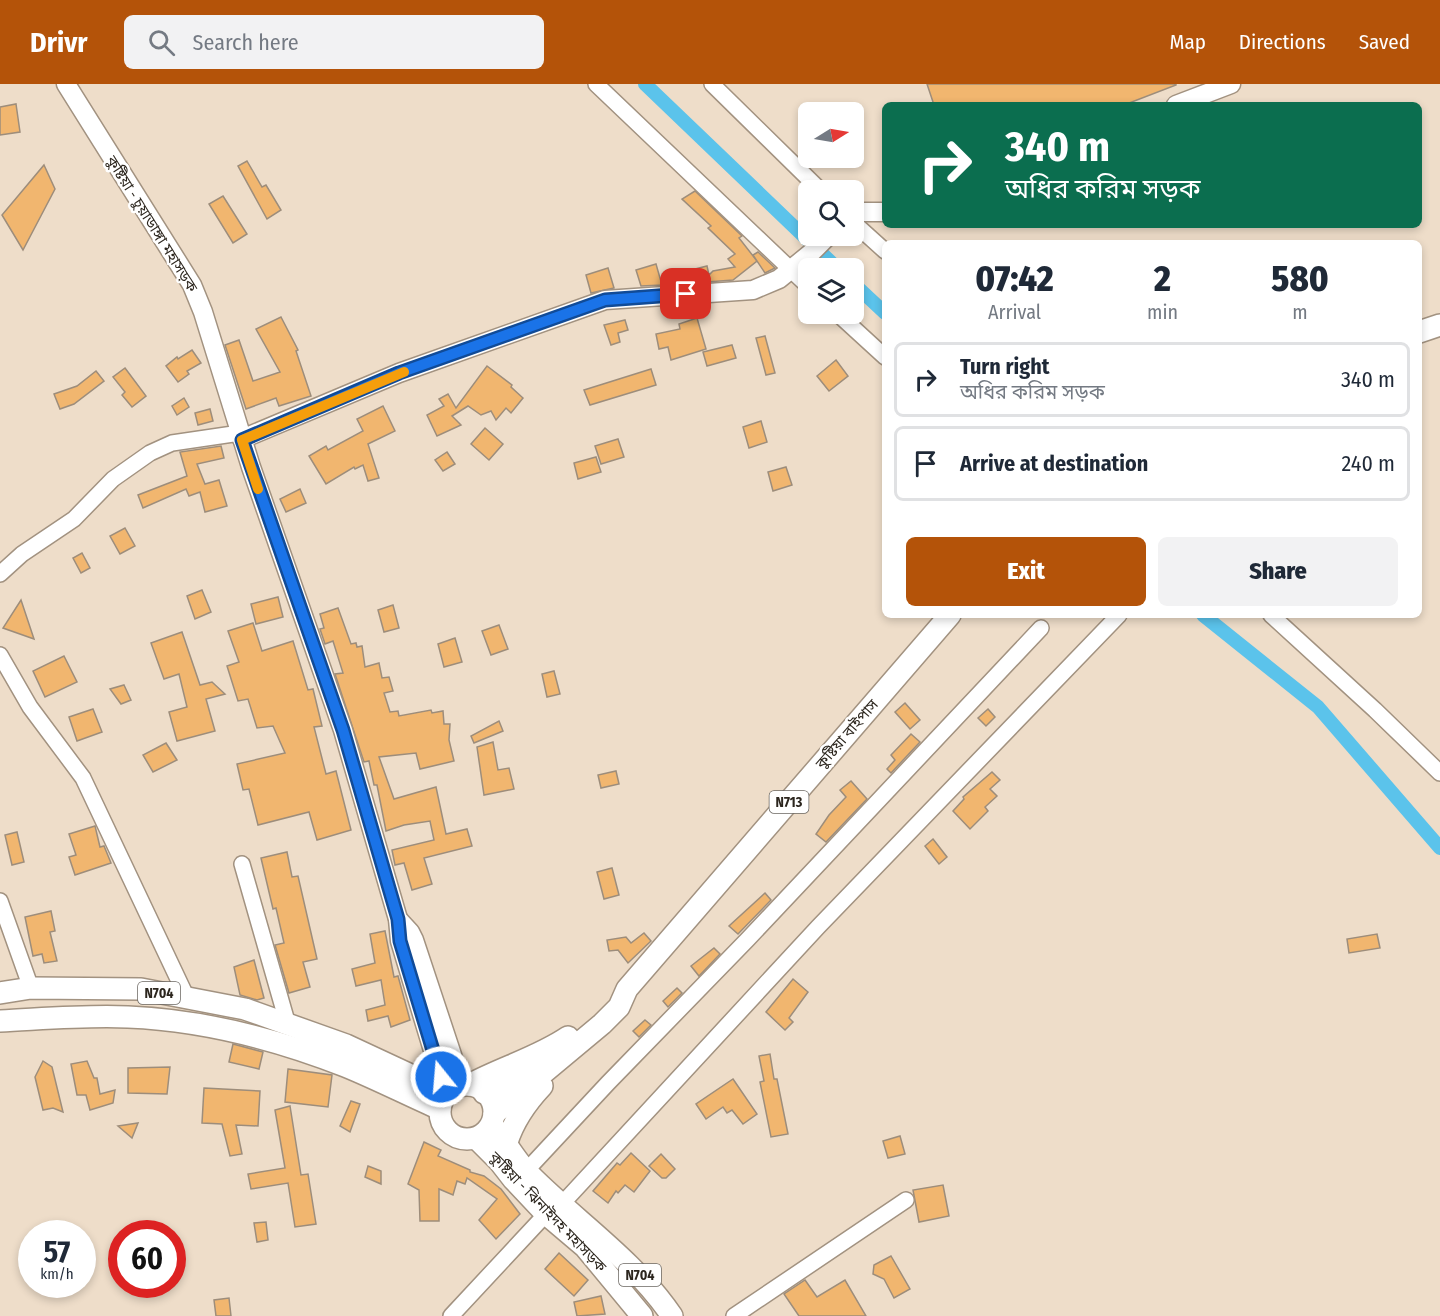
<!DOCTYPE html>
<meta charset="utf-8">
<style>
:root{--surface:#fff;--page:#f2f2f3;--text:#1f2937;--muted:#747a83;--line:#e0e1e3;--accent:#b45309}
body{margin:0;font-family:"Fira Sans Condensed","Noto Sans Bengali",sans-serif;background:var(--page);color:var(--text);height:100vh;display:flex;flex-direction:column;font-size:22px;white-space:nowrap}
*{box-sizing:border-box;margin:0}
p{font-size:20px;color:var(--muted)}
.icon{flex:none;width:33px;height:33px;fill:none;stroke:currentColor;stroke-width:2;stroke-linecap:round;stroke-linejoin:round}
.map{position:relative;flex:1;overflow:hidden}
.drawer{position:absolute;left:882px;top:156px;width:540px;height:378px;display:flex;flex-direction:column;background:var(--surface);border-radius:9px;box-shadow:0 3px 9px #0003}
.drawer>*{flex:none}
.hud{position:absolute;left:882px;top:18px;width:540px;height:126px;border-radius:9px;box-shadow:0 3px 9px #0003;background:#0b6e4f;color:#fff;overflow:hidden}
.needle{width:39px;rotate:79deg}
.buttons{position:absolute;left:798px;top:18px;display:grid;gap:12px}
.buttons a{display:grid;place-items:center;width:66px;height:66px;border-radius:9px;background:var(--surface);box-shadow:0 3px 9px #0003;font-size:30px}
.speed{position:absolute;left:18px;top:1136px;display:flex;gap:12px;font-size:30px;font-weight:700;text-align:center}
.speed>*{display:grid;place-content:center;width:78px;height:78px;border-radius:50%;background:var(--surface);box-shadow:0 3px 9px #0003;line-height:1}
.speed small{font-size:15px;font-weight:400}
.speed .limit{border:9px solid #d22;background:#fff;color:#111}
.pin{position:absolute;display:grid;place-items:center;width:51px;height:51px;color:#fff;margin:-26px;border-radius:12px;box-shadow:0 3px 9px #0006}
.me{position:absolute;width:66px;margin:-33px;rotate:343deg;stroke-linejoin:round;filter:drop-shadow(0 0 4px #0008)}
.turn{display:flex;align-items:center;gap:21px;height:126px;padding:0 24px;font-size:27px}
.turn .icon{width:78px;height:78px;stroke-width:2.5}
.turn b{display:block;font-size:42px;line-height:51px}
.eta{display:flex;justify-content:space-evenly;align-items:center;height:102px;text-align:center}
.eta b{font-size:36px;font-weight:800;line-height:42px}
.action{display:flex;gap:12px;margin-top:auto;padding:12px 24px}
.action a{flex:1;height:69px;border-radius:9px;background:var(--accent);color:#fff;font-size:24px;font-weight:800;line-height:69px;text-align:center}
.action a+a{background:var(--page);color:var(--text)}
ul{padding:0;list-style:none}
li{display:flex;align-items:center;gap:18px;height:75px;margin:0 12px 9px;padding:0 12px;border:3px solid var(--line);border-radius:9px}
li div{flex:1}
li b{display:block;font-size:22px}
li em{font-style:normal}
header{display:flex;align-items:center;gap:36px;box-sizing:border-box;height:84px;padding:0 30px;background:var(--accent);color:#fff}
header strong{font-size:28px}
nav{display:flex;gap:33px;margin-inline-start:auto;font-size:21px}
.search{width:420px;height:54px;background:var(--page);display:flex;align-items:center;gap:15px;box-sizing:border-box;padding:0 21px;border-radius:9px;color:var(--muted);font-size:22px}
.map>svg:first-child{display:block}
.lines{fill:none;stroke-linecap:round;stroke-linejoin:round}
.canal{stroke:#5bc3eb;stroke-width:14}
.building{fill:#f1b66f;stroke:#9d8d7b;stroke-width:1.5}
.minor-casing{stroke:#a29280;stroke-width:18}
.major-casing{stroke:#a29280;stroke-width:21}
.highway-casing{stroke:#a29280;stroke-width:24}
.minor{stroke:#fff;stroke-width:15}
.major{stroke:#fff;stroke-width:18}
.highway{stroke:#fff;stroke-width:21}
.route-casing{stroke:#114b97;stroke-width:15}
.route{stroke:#1a73e8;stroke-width:10}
.slow{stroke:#f59e0b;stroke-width:10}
.labels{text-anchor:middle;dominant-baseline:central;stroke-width:5;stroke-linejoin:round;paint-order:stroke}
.shield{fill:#fff;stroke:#6b6762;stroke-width:1.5}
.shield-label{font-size:14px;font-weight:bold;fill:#2c261e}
.street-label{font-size:15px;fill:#2c261e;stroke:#fff}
</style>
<header>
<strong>Drivr</strong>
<div class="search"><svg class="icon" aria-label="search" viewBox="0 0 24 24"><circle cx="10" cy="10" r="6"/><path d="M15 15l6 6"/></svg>Search here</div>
<nav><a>Map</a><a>Directions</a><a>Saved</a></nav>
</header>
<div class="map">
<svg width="1440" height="1232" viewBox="0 0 1440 1232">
<rect width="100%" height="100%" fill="#eeddc9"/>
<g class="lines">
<g class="canal">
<path d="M 645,0 L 837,184"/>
<path d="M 854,200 L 885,229"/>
<path d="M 1203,531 L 1318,623 L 1440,764"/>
</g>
</g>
<g class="building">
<path d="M 927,0 L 1176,0 L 1176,1 L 1124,21 L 934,21 Z"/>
<path d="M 16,20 L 20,48 L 0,51 L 0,23 Z"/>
<path d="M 247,77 L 262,103 L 266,101 L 281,126 L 267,135 L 238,82 Z"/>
<path d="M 44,81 L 55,105 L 23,166 L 2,131 Z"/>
<path d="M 695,107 L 742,152 L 739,154 L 757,177 L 733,196 L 694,199 L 691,186 L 707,182 L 709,191 L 713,187 L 735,183 L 728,175 L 735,170 L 708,144 L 711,142 L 682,115 Z"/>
<path d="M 223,112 L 247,150 L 233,159 L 209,120 Z"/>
<path d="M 758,168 L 775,184 L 765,189 L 753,171 Z"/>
<path d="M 656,180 L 662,201 L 641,202 L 636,186 Z"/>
<path d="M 608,184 L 614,204 L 591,209 L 586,191 Z"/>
<path d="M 281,233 L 298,266 L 296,267 L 311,312 L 279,322 L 276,314 L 246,325 L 225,261 L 239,256 L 253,297 L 280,288 L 256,245 Z"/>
<path d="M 697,234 L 706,265 L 671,276 L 668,263 L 659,265 L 656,250 L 680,245 L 679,240 Z"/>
<path d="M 625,236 L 628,246 L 618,249 L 620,258 L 611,261 L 604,241 Z"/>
<path d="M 765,252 L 775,289 L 766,291 L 756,254 Z"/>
<path d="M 732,261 L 736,274 L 707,282 L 703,268 Z"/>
<path d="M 192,266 L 201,279 L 187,287 L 189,290 L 178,298 L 166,282 L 177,273 L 178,275 Z"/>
<path d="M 836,276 L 848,292 L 829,307 L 817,292 Z"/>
<path d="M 487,282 L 512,301 L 511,303 L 523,314 L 511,329 L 506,324 L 496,336 L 491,327 L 481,331 L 468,322 L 452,332 L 461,341 L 437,352 L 427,331 L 444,322 L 439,315 L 448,310 L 456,324 Z"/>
<path d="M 125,284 L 146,312 L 132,323 L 122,311 L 125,308 L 113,293 Z"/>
<path d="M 651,285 L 656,301 L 590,321 L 584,306 Z"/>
<path d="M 96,287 L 104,297 L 74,320 L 60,325 L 54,310 L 77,302 Z"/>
<path d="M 184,314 L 189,323 L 177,331 L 172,322 Z"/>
<path d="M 383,322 L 395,347 L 368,360 L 379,394 L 368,397 L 363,381 L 355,385 L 354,383 L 326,400 L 309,372 L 326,362 L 328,366 L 363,347 L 357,335 Z"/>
<path d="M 210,325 L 213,337 L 198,341 L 195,329 Z"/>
<path d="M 761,337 L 767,358 L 749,364 L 743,343 Z"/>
<path d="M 485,344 L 503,360 L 489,376 L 471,360 Z"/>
<path d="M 618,355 L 624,373 L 601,380 L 595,362 Z"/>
<path d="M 221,362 L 224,374 L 197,380 L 205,400 L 219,396 L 227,422 L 205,428 L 200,408 L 189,412 L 186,405 L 143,424 L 138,411 L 187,392 L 180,368 Z"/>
<path d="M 447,368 L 455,380 L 443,387 L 435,376 Z"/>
<path d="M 596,373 L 601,388 L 578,395 L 574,379 Z"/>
<path d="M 786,383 L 792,401 L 773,407 L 768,388 Z"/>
<path d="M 300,405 L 306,419 L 286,428 L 280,415 Z"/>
<path d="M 125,444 L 135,462 L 120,470 L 110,452 Z"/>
<path d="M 82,469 L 90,484 L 81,489 L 73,474 Z"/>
<path d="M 202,506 L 211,528 L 195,535 L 187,512 Z"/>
<path d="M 278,513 L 283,533 L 256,540 L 251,520 Z"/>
<path d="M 21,516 L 34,555 L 3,544 Z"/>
<path d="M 393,521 L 399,544 L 384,548 L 378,526 Z"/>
<path d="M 338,524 L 351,560 L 356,559 L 357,563 L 362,562 L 365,583 L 379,579 L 382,594 L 389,593 L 393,607 L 384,609 L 390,628 L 398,627 L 399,632 L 431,626 L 432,629 L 443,627 L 444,640 L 450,640 L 449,656 L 454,677 L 420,685 L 416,669 L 379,673 L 394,715 L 436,703 L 446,750 L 467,745 L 472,762 L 424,774 L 432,800 L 412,806 L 404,779 L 395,781 L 392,766 L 434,756 L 430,737 L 404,741 L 386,747 L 377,701 L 374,701 L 369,677 L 364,678 L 335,590 L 343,589 L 333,557 L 325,560 L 320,545 L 324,544 L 320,530 Z"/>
<path d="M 253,539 L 262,567 L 293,557 L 308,606 L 313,605 L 322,642 L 314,643 L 326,690 L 336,687 L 351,746 L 317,756 L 309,728 L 258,741 L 249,705 L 243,706 L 237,680 L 285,669 L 273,642 L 257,644 L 248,615 L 238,617 L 227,582 L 239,578 L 228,547 Z"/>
<path d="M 499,541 L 508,565 L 491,571 L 482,547 Z"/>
<path d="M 182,548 L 200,601 L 212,598 L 225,610 L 206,615 L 215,647 L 177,657 L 169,628 L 187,623 L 179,590 L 164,595 L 151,559 Z"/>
<path d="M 455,554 L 462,578 L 444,583 L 438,560 Z"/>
<path d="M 64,572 L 77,598 L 45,613 L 33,587 Z"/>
<path d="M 554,587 L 560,610 L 547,613 L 542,590 Z"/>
<path d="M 124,601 L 131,616 L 121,620 L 110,605 Z"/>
<path d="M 905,619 L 920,636 L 910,645 L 895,628 Z"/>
<path d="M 93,625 L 102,648 L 77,657 L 69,633 Z"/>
<path d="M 988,625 L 995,633 L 986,642 L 978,634 Z"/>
<path d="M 499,637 L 503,647 L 474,659 L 471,652 Z"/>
<path d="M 911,650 L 920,658 L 891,689 L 887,685 L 895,676 L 891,671 Z"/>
<path d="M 493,658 L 498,686 L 509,684 L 514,705 L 484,711 L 477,663 Z"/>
<path d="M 166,659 L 177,676 L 153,688 L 143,671 Z"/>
<path d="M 616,687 L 619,700 L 601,704 L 598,691 Z"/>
<path d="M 992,688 L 1000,696 L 990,705 L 997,712 L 985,723 L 988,727 L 970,745 L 953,727 L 964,715 L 963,713 Z"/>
<path d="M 851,697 L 867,715 L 826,758 L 816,750 L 829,731 L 846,713 L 840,706 Z"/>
<path d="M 95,742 L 100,763 L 104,762 L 111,779 L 75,791 L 69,773 L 76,771 L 69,750 Z"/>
<path d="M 17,748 L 24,778 L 12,781 L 5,751 Z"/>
<path d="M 933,755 L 947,773 L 939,780 L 925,762 Z"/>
<path d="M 287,768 L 292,793 L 298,792 L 317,875 L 303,878 L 310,903 L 289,909 L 275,861 L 284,859 L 276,824 L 273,825 L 261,774 Z"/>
<path d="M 612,784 L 619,811 L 604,815 L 597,788 Z"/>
<path d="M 765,809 L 771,816 L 738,850 L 729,842 Z"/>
<path d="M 51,827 L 55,847 L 50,848 L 57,877 L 44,879 L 42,870 L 33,872 L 25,833 Z"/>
<path d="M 385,847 L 394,893 L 398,892 L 410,936 L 391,943 L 388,932 L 368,937 L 366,926 L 385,921 L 381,896 L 356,902 L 352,885 L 375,879 L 370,850 Z"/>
<path d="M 644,849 L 651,857 L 628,879 L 618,866 L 609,867 L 607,856 L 626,853 L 631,859 Z"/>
<path d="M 1377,850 L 1380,864 L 1349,869 L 1347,855 Z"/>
<path d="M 714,864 L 720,870 L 699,892 L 691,882 Z"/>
<path d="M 254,876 L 264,914 L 257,916 L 240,911 L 234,883 Z"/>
<path d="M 793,895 L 808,908 L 789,934 L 793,938 L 785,946 L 766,928 Z"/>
<path d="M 677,904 L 682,909 L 668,923 L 663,917 Z"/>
<path d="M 645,936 L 651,941 L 639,953 L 633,947 Z"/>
<path d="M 233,960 L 263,968 L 259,985 L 229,978 Z"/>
<path d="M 770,970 L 774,995 L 777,995 L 788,1050 L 771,1053 L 760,998 L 764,997 L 759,972 Z"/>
<path d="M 43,977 L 52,983 L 63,1028 L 53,1024 L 43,1026 L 35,993 Z"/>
<path d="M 87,977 L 94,994 L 97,994 L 100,1010 L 115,1006 L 113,1019 L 90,1026 L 86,1011 L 77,1011 L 71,980 Z"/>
<path d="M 170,983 L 167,1010 L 128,1009 L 128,984 Z"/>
<path d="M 288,985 L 332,991 L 328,1023 L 285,1018 Z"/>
<path d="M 733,995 L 757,1030 L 743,1040 L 732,1026 L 727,1029 L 723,1023 L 706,1035 L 696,1020 Z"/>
<path d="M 204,1004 L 260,1007 L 258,1042 L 236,1041 L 242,1070 L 230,1072 L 222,1040 L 202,1039 Z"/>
<path d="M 351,1017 L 360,1020 L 350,1048 L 340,1042 Z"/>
<path d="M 290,1022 L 301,1091 L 308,1090 L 316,1140 L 295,1143 L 288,1099 L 251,1105 L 248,1090 L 285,1084 L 275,1026 Z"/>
<path d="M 138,1039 L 132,1054 L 118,1042 Z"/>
<path d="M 900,1052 L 905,1070 L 888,1074 L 883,1057 Z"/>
<path d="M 424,1058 L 441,1066 L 438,1072 L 470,1086 L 470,1088 L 484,1092 L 501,1105 L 520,1130 L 496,1155 L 479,1136 L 497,1115 L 467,1094 L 465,1100 L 457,1097 L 453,1111 L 439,1105 L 439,1137 L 420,1137 L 419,1106 L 408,1100 Z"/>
<path d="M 631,1069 L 650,1087 L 634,1108 L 625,1101 L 618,1109 L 616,1107 L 608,1119 L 593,1107 L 617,1079 L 620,1081 Z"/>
<path d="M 661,1070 L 675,1085 L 666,1094 L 662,1094 L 649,1082 Z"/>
<path d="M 368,1082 L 381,1087 L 381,1100 L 365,1093 Z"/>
<path d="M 943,1101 L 949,1132 L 919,1138 L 913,1106 Z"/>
<path d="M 266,1138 L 268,1156 L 257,1158 L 254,1139 Z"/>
<path d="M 559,1169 L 588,1196 L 574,1212 L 545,1185 Z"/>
<path d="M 891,1172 L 910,1205 L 894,1214 L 884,1195 L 873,1190 L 874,1181 Z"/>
<path d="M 805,1196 L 817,1213 L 845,1196 L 866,1232 L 799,1232 L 784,1210 Z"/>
<path d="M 601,1212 L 605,1230 L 577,1232 L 574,1218 Z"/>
<path d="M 229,1214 L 231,1232 L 216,1232 L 214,1216 Z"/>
</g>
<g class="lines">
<defs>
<g id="minor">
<path d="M 596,0 L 808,202"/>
<path d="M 712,0 L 820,106"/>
<path d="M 854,139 L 885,167"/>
<path d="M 838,230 L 885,273"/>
<path d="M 0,490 L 22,470 L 74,435 L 113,395 L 150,369 L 172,359 L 240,349"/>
<path d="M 1271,531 L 1375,626 L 1440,689"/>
<path d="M 0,571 L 30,623 L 83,694 L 187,914"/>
<path d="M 242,780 L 288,941"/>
<path d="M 0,817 L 31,904"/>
<path d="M 526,1087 L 608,999 L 747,856 L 1041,544"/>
<path d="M 561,1121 L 818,843 L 1119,531"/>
<path d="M 451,1232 L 546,1130"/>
<path d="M 734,1232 L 906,1116"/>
</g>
<g id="major">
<path d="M 66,0 L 192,201 L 203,228 L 251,383 L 343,646 L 398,835 L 400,857 L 441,993 L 450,1006"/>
<path d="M 1176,21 L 1231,0"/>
<path d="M 854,128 L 885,128"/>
<path d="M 242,355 L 399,289 L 605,216 L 753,206 L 779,195 L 811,169 L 828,152"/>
<path d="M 398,835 L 410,848 L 414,856 L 462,1001"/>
</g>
<g id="highway">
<path d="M 1419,248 L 1440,241"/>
<path d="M 0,909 L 31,904 L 141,905 L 245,925 L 346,961 L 447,1008"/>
<path d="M 0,937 C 42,935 85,931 128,933 C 201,936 276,955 345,982 C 377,995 408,1011 440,1025"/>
<path d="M 469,1001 C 502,983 537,974 568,953"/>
<circle cx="467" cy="1028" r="27"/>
<path d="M 484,1009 L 519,993 L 534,982"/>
<path d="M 494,1030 L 602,940 L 619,923 L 627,905 L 950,531"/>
<path d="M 492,1041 C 505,1056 517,1079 531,1092 C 578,1139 634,1176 672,1232"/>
<path d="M 476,1054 L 499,1077 L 513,1095 L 546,1130 L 585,1163 L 642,1232"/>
<path d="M 507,1058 C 514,1036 526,1019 542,1002"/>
</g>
</defs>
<use href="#minor" class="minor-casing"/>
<use href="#major" class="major-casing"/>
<use href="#highway" class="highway-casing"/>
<use href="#minor" class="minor"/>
<use href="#major" class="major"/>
<use href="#highway" class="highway"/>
</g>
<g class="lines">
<defs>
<path id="route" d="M 441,993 L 400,857 L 398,835 L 343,646 L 242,356 L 399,289 L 605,216 L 686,210"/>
</defs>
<use href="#route" class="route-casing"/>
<use href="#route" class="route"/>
<path class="slow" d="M 258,405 L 242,356 L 404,288"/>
</g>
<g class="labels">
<g class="shield">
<rect x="769.5" y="707" width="39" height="22" rx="4.5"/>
<rect x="138" y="898" width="42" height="22" rx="4.5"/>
<rect x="619" y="1180" width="42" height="22" rx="4.5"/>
</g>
<g class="shield-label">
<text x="789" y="718">N713</text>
<text x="159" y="909">N704</text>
<text x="640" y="1191">N704</text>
</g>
<g class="street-label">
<text transform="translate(152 140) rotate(58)">কুষ্টিয়া - চুয়াডাঙ্গা মহাসড়ক</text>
<text transform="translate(847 650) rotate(-49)">কুষ্টিয়া বাইপাস</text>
<text transform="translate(548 1128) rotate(46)">কুষ্টিয়া - ঝিনাইদহ মহাসড়ক</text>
</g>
</g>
</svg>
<div class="buttons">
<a><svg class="needle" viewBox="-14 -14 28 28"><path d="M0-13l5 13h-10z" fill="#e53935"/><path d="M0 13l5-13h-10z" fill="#747a83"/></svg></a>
<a><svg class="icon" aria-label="search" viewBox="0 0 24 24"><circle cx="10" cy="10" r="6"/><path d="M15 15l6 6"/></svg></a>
<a><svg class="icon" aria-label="layers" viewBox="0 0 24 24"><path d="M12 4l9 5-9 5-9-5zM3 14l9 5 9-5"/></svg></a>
</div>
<div class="speed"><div>57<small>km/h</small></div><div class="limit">60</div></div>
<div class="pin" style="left:686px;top:210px;background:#d93025"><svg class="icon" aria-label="arrive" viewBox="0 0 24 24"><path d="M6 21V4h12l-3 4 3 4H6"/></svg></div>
<svg class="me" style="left:441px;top:993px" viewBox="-20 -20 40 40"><circle r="17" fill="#1a73e8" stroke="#fff" stroke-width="3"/><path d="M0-11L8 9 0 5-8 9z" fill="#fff"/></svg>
<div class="hud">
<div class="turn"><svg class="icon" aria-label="right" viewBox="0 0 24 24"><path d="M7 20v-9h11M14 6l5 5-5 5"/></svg><div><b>340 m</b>অধির করিম সড়ক</div></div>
</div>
<section class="drawer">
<div class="eta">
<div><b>07:42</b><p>Arrival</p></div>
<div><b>2</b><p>min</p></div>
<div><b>580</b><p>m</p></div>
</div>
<ul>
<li><svg class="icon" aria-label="right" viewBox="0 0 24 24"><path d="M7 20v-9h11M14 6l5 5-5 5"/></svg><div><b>Turn right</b><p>অধির করিম সড়ক</p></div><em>340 m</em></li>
<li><svg class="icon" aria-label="arrive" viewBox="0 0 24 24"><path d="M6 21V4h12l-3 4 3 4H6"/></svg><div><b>Arrive at destination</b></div><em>240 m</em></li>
</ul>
<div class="action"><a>Exit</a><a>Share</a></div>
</section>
</div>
